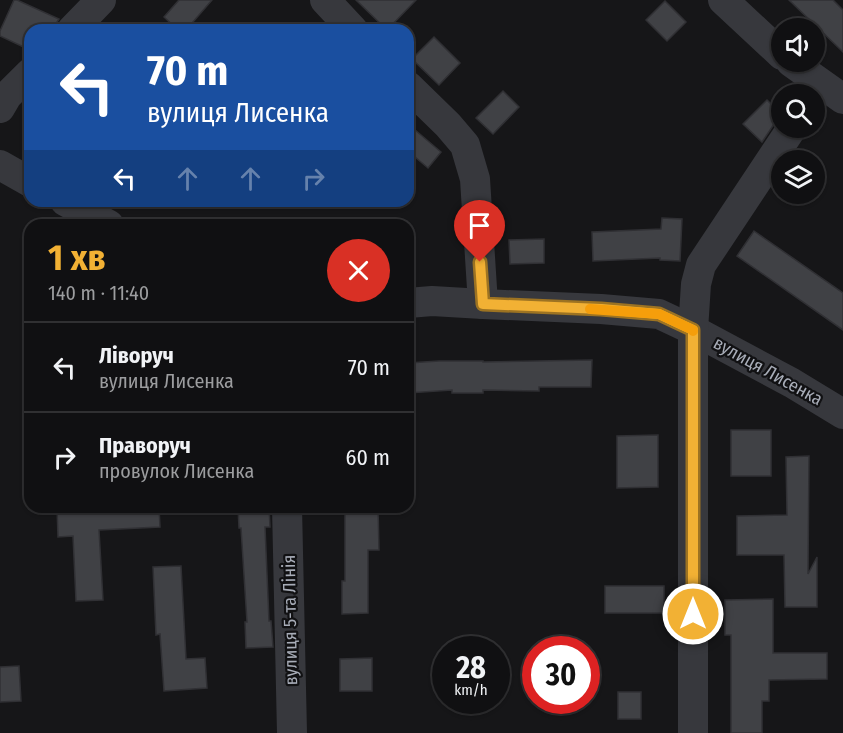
<!DOCTYPE html>
<html lang="uk">
<meta charset="utf-8">
<style>
:root{--surface:#101012;--page:#19191b;--text:#f1f3f6;--muted:#9c9d9f;--line:#303032;--accent:#f2b134}
body{margin:0;font-family:"Fira Sans Condensed",sans-serif;background:var(--page);color:var(--text);height:100vh;display:flex;flex-direction:column;font-size:22px;white-space:nowrap}
*{box-sizing:border-box;margin:0}
p{font-size:20px;color:var(--muted)}
.icon{flex:none;width:33px;height:33px;fill:none;stroke:currentColor;stroke-width:2;stroke-linecap:round;stroke-linejoin:round}
.map{position:relative;flex:1;overflow:hidden}
.panel{position:absolute;left:24px;top:219px;width:390px;height:294px;display:flex;flex-direction:column;background:var(--surface);border-radius:18px;box-shadow:0 2px 4px #0004,0 0 0 2px var(--line)}
.panel>*{flex:none}
.hud{position:absolute;left:24px;top:24px;width:390px;height:183px;border-radius:18px;box-shadow:0 2px 4px #0004,0 0 0 2px var(--line);background:#1a4fa0;color:#fff;overflow:hidden}
.fabs{position:absolute;left:771px;top:18px;display:grid;gap:12px}
.fabs a{display:grid;place-items:center;width:54px;height:54px;border-radius:50%;background:var(--surface);box-shadow:0 2px 4px #0004,0 0 0 2px var(--line);font-size:30px}
.speed{position:absolute;left:432px;top:636px;display:flex;gap:12px;font-size:30px;font-weight:700;text-align:center}
.speed>*{display:grid;place-content:center;width:78px;height:78px;border-radius:50%;background:var(--surface);box-shadow:0 2px 4px #0004,0 0 0 2px var(--line);line-height:1}
.speed small{font-size:15px;font-weight:400}
.speed .limit{border:9px solid #d22;background:#fff;color:#111}
.pin{position:absolute;display:grid;place-items:center;width:51px;height:51px;color:#fff;margin:-62px -26px;border-radius:50% 50% 50% 0;rotate:-45deg;box-shadow:0 0 6px #0007}
.pin .icon{rotate:45deg}
.me{position:absolute;width:66px;margin:-33px;rotate:0deg;stroke-linejoin:round;filter:drop-shadow(0 0 4px #0008)}
.turn{display:flex;align-items:center;gap:21px;height:126px;padding:0 24px;font-size:27px}
.turn .icon{width:78px;height:78px;stroke-width:2.5}
.turn b{display:block;font-size:42px;line-height:51px}
.lanes{display:flex;align-items:center;height:57px;padding:0 24px;background:#0003;justify-content:center;gap:30px;direction:ltr}
.lanes .off{opacity:.35}
.round{display:grid;place-items:center;flex:none;width:63px;height:63px;border-radius:32px;background:var(--page)}
.head{display:flex;align-items:center;justify-content:space-between;height:102px;padding:0 24px}
h1{font-size:36px;font-weight:700;line-height:45px;color:var(--accent)}
ul{padding:0;list-style:none}
li{display:flex;align-items:center;gap:18px;height:90px;padding:0 24px;border-top:2px solid var(--line)}
li div{flex:1}
li b{display:block;font-size:22px}
li em{font-style:normal}
.map>svg:first-child{display:block}
.building{fill:#404145;stroke:#303034;stroke-width:1.5}
.lines{fill:none;stroke-linecap:round;stroke-linejoin:round}
.minor{stroke:#37383d;stroke-width:30}
.route-casing{stroke:#9d7322;stroke-width:15}
.route{stroke:#f2b134;stroke-width:10}
.slow{stroke:#f59e0b;stroke-width:10}
.labels{text-anchor:middle;dominant-baseline:central;stroke-width:4.5;stroke-linejoin:round;paint-order:stroke}
.street-label{font-size:18px;fill:#a8adb8;stroke:#111113}
</style>
<div class="map">
<svg width="843" height="733" viewBox="0 0 843 733">
<rect width="100%" height="100%" fill="#161618"/>
<g class="building">
<path d="M 14,0 L 17,0 L 59,19 L 55,25 L 55,30 L 30,30 L 30,50 L 0,36 L 0,31 Z"/>
<path d="M 179,0 L 212,0 L 186,30 L 178,30 L 164,17 Z"/>
<path d="M 356,0 L 416,0 L 387,30 Z"/>
<path d="M 789,0 L 833,0 L 843,10 L 843,52 Z"/>
<path d="M 665,1 L 686,22 L 667,41 L 646,20 Z"/>
<path d="M 434,37 L 460,63 L 439,85 L 412,59 Z"/>
<path d="M 503,91 L 519,107 L 493,134 L 476,118 Z"/>
<path d="M 767,100 L 782,115 L 778,118 L 762,142 L 743,124 Z"/>
<path d="M 408,124 L 441,152 L 428,168 L 408,151 Z"/>
<path d="M 662,218 L 682,219 L 680,261 L 660,260 L 660,258 L 593,261 L 592,232 L 661,229 Z"/>
<path d="M 754,231 L 843,293 L 843,330 L 737,256 Z"/>
<path d="M 544,239 L 544,263 L 510,264 L 509,240 Z"/>
<path d="M 592,360 L 591,387 L 539,387 L 539,391 L 483,390 L 483,393 L 452,393 L 452,390 L 408,393 L 408,363 L 439,361 L 483,361 L 483,362 Z"/>
<rect x="731" y="430" width="40" height="46"/>
<path d="M 658,435 L 658,487 L 617,488 L 617,436 Z"/>
<path d="M 809,456 L 808,574 L 817,557 L 817,607 L 785,607 L 784,555 L 737,555 L 737,516 L 787,515 L 786,457 Z"/>
<path d="M 57,507 L 159,507 L 160,527 L 99,530 L 103,600 L 76,601 L 73,536 L 58,537 Z"/>
<path d="M 238,507 L 269,507 L 270,527 L 265,527 L 269,621 L 271,621 L 273,647 L 246,648 L 245,622 L 247,622 L 241,528 L 239,528 Z"/>
<path d="M 345,507 L 378,507 L 379,550 L 368,550 L 368,613 L 342,614 L 342,581 L 345,581 Z"/>
<path d="M 181,566 L 186,659 L 205,658 L 207,688 L 164,691 L 160,634 L 156,635 L 153,567 Z"/>
<rect x="605" y="586" width="59" height="27"/>
<path d="M 773,599 L 773,653 L 827,653 L 827,679 L 769,680 L 769,701 L 762,701 L 762,733 L 731,733 L 731,635 L 725,635 L 725,600 Z"/>
<path d="M 372,658 L 372,691 L 340,691 L 340,659 Z"/>
<path d="M 19,666 L 21,701 L 0,702 L 0,667 Z"/>
<rect x="618" y="692" width="23" height="27"/>
</g>
<g class="lines">
<g class="minor">
<path d="M 325,0 L 353,30"/>
<path d="M 723,0 L 782,55"/>
<path d="M 72,30 L 101,0"/>
<path d="M 791,62 L 843,99"/>
<path d="M 408,86 L 448,125 L 465,145 L 475,179 L 483,304"/>
<path d="M 0,108 L 7,96 L 30,73"/>
<path d="M 0,165 L 30,182"/>
<path d="M 65,201 L 109,225"/>
<path d="M 408,303 L 432,301 L 483,304 L 601,309 L 659,314 L 693,330 L 792,383 L 843,414"/>
<path d="M 287,507 L 292,733"/>
<path d="M 693,733 L 693,330 L 696,284 L 701,265 L 792,128"/>
</g>
</g>
<g class="lines">
<defs>
<path id="route" d="M 480,262 L 483,304 L 601,309 L 659,314 L 693,330 L 693,614"/>
</defs>
<use href="#route" class="route-casing"/>
<use href="#route" class="route"/>
<path class="slow" d="M 590,309 L 659,314 L 693,330 L 693,331"/>
</g>
<g class="labels">
<g class="street-label">
<text transform="translate(768 371) rotate(29)">вулиця Лисенка</text>
<text transform="translate(290 620) rotate(-91)">вулиця 5-та Лінія</text>
</g>
</g>
</svg>
<div class="fabs">
<a><svg class="icon" aria-label="sound" viewBox="0 0 24 24"><path d="M4 9h4l5-4v14l-5-4H4zM17 9q2 3 0 6"/></svg></a>
<a><svg class="icon" aria-label="search" viewBox="0 0 24 24"><circle cx="10" cy="10" r="6"/><path d="M15 15l6 6"/></svg></a>
<a><svg class="icon" aria-label="layers" viewBox="0 0 24 24"><path d="M12 4l9 5-9 5-9-5zM3 14l9 5 9-5"/></svg></a>
</div>
<div class="speed"><div>28<small>km/h</small></div><div class="limit">30</div></div>
<div class="pin" style="left:480px;top:262px;background:#d93025"><svg class="icon" aria-label="arrive" viewBox="0 0 24 24"><path d="M6 21V4h12l-3 4 3 4H6"/></svg></div>
<svg class="me" style="left:693px;top:614px" viewBox="-20 -20 40 40"><circle r="17" fill="#f2b134" stroke="#fff" stroke-width="3"/><path d="M0-11L8 9 0 5-8 9z" fill="#fff"/></svg>
<div class="hud">
<div class="turn"><svg class="icon" aria-label="left" viewBox="0 0 24 24"><path d="M17 20v-9H6M10 6l-5 5 5 5"/></svg><div><b>70 m</b>вулиця Лисенка</div></div>
<div class="lanes"><svg class="icon" aria-label="left" viewBox="0 0 24 24"><path d="M17 20v-9H6M10 6l-5 5 5 5"/></svg><svg class="icon off" aria-label="ahead" viewBox="0 0 24 24"><path d="M12 20V5M6 11l6-6 6 6"/></svg><svg class="icon off" aria-label="ahead" viewBox="0 0 24 24"><path d="M12 20V5M6 11l6-6 6 6"/></svg><svg class="icon off" aria-label="right" viewBox="0 0 24 24"><path d="M7 20v-9h11M14 6l5 5-5 5"/></svg></div>
</div>
<section class="panel">
<div class="head"><div><h1>1 хв</h1><p>140 m · 11:40</p></div><a class="round" style="background:#d93025;color:#fff"><svg class="icon" aria-label="close" viewBox="0 0 24 24"><path d="M6 6l12 12M18 6L6 18"/></svg></a></div>
<ul>
<li><svg class="icon" aria-label="left" viewBox="0 0 24 24"><path d="M17 20v-9H6M10 6l-5 5 5 5"/></svg><div><b>Ліворуч</b><p>вулиця Лисенка</p></div><em>70 m</em></li>
<li><svg class="icon" aria-label="right" viewBox="0 0 24 24"><path d="M7 20v-9h11M14 6l5 5-5 5"/></svg><div><b>Праворуч</b><p>провулок Лисенка</p></div><em>60 m</em></li>
</ul>
</section>
</div>
